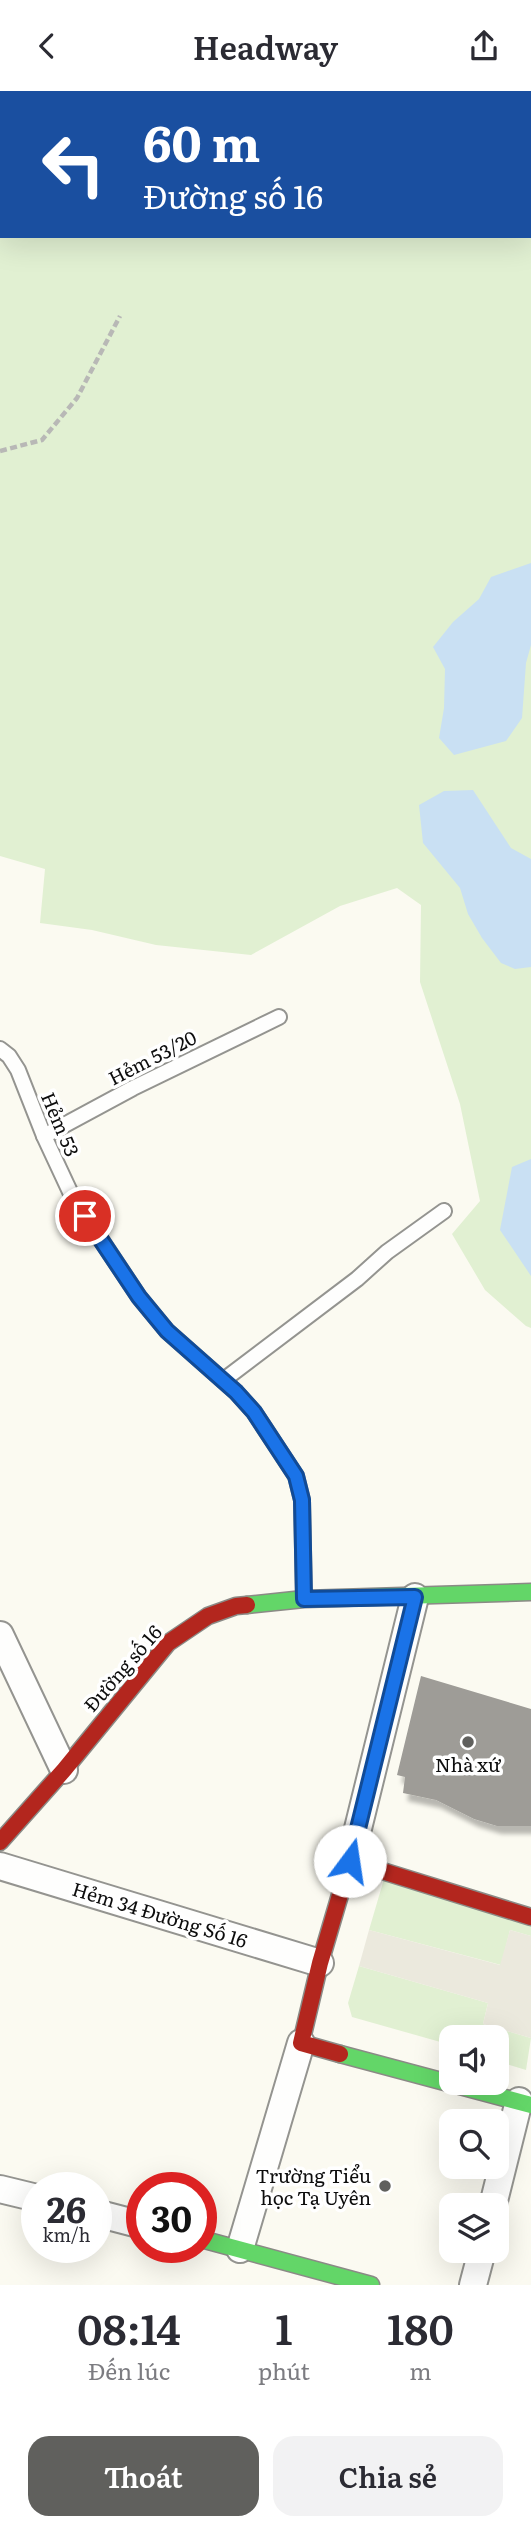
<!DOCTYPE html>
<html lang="vi">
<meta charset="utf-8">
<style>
:root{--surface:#fff;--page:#f2f2f3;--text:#2b2b33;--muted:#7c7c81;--accent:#60605d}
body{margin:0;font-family:Literata,serif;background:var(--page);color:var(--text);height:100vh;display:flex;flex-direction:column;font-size:26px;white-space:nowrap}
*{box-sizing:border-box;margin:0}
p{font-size:23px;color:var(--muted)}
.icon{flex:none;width:38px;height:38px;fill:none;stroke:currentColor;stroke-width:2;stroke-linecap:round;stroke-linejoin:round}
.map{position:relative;height:2194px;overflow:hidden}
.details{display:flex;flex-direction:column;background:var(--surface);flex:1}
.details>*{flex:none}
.hud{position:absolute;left:0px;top:0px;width:532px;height:147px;box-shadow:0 7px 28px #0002;background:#1a4fa0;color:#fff;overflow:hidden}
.tools{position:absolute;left:439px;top:1934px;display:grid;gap:14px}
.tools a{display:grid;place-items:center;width:70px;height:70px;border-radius:14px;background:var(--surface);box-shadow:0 7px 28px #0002;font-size:35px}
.speed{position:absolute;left:21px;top:2081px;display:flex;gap:14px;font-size:35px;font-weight:700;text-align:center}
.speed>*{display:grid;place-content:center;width:91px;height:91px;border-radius:50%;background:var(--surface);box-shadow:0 7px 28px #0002;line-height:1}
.speed small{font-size:18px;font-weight:400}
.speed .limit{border:10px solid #d22;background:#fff;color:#111}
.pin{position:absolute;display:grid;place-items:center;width:60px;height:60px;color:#fff;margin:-30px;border:4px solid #fff;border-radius:50%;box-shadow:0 2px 7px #0007}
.me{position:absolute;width:77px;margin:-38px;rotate:14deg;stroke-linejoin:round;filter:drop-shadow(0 0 5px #0008)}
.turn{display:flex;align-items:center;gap:24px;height:147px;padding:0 28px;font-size:32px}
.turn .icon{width:91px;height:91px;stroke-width:2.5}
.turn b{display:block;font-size:49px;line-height:60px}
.eta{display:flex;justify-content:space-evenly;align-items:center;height:119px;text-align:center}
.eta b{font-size:42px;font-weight:600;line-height:49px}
.cta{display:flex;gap:14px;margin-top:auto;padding:14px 28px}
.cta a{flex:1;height:80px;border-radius:21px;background:var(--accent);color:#fff;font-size:28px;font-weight:600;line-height:80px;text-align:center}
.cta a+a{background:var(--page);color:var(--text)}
header{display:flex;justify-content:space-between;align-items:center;height:91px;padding:0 28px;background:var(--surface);font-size:32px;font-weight:600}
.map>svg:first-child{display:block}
.green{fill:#e1f0d2;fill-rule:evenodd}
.plaza{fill:#ebe9dd}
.water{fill:#c9e0f3}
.building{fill:#9e9c97;filter:url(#shadow)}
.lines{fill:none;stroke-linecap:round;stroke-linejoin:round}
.lane-casing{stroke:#949490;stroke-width:18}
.street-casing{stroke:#949490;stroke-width:30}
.fast-casing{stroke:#8b8a86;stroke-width:19}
.jam-casing{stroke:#8b8a86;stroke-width:19}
.path{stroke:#b8b8b6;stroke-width:4.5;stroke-dasharray:7 3.5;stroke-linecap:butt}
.lane{stroke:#fefefd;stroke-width:14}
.street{stroke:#fefefd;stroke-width:26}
.fast{stroke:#63d668;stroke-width:16}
.jam{stroke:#b3261e;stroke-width:16}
.route-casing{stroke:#114b97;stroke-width:18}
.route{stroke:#1a73e8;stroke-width:12}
.poi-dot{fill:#60605d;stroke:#fff;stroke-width:2.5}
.labels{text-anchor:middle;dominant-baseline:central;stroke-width:7;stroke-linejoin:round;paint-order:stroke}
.street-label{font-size:19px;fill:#0d0d0d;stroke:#fff}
.poi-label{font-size:19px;fill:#0d0d0d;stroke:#fff}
</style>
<header><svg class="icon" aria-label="back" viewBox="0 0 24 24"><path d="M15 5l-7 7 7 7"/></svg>Headway<svg class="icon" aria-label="share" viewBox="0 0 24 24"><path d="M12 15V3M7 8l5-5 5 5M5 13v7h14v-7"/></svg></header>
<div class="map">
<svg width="531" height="2194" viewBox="0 0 531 2194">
<defs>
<filter id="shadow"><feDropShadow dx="4.5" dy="8" stdDeviation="2" flood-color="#0004"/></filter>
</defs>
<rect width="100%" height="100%" fill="#fbfaf1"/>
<g class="green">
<path d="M 0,0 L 531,0 L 531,1237 L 526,1235 L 485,1199 L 452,1143 L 480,1110 L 460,1013 L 420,891 L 421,814 L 397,797 L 340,815 L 251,864 L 156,854 L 92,839 L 40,832 L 45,778 L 0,765 ZM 2,2 L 530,2 L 530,145 L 2,145 Z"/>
<path d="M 384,1788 L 531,1827 L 531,1845 L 510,1839 L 501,1874 L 369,1839 Z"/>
<path d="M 359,1875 L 488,1912 L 483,1933 L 531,1947 L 526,1979 L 497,1970 L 497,1946 L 452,1946 L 451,1954 L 352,1926 L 348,1912 Z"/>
</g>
<path class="plaza" d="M 369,1839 L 500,1874 L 510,1839 L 531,1845 L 531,1947 L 483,1933 L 488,1912 L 359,1875 Z"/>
<g class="water">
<path d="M 531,472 L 531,554 L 526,572 L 522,627 L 506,650 L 454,664 L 439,647 L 444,617 L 445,578 L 433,556 L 453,531 L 479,508 L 491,486 Z"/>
<path d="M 473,699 L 511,757 L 531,768 L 531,876 L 515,878 L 501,872 L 482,847 L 468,823 L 460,797 L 423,752 L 419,714 L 444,700 Z"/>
<path d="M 531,1068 L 531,1185 L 500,1139 L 512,1076 Z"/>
</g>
<path class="building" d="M 421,1585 L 531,1618 L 531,1735 L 497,1735 L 474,1728 L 436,1709 L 403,1702 L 405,1686 L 397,1684 Z"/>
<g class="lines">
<defs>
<g id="lane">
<path d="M 0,958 L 9,965 L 18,979 L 44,1045 L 72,1105 L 139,1206 L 167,1240 L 236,1301 L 254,1321 L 296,1385 L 302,1409 L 304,1507"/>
<path d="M 44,1045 L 133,997 L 279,926"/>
<path d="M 225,1288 L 357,1188 L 387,1161 L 444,1120"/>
</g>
<g id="street">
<path d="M 0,1544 L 64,1679"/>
<path d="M 350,1770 L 415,1506"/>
<path d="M 0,1775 L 320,1872"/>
<path d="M 0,2098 L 37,2107"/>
<path d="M 493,2114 L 519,2010"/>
<path d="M 96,2122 L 142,2134"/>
<path d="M 240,2158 L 301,1952"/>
<path d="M 473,2194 L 482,2160"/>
</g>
<g id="fast">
<path d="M 247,1514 L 304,1508 L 531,1501"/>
<path d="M 340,1963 L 531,2014"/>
<path d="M 201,2148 L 371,2194"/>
</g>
<g id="jam">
<path d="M 0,1751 L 64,1679 L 168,1552 L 208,1525 L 236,1515 L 247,1514"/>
<path d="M 340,1963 L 301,1952 L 320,1872 L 350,1770 L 531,1826"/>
</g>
</defs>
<use href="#lane" class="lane-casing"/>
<use href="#street" class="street-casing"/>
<use href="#fast" class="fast-casing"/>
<use href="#jam" class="jam-casing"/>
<path class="path" d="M 0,360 L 42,349 L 77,307 L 120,225"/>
<use href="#lane" class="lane"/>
<use href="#street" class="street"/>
<use href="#fast" class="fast"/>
<use href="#jam" class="jam"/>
</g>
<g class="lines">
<defs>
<path id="route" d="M 85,1125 L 139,1206 L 167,1240 L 236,1301 L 254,1321 L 296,1385 L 302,1409 L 304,1508 L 415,1506 L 350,1770"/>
</defs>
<use href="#route" class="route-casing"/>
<use href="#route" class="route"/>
</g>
<g class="poi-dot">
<circle cx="468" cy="1651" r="7"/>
<circle cx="385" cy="2095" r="7"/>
</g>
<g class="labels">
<g class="street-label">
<text transform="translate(152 966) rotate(-27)">Hẻm 53/20</text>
<text transform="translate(61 1033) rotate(67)">Hẻm 53</text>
<text transform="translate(122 1577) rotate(-49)">Đường số 16</text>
<text transform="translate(160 1823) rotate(17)">Hẻm 34 Đường Số 16</text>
</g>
<g class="poi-label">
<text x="468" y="1673">Nhà xứ</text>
<text x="371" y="2084" text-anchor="end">Trường Tiểu<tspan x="371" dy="22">học Tạ Uyên</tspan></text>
</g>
</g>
</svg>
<div class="tools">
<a><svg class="icon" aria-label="sound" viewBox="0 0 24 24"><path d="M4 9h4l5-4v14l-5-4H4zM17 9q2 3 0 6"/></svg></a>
<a><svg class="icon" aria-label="search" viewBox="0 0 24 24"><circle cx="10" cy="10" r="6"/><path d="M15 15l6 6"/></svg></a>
<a><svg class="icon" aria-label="layers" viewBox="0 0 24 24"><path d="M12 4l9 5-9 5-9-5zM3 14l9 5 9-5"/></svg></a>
</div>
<div class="speed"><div>26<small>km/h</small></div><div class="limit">30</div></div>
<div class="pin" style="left:85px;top:1125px;background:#d93025"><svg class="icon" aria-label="arrive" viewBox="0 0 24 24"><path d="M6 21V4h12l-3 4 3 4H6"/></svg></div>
<svg class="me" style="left:350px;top:1770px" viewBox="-20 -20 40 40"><circle r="19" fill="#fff"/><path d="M0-13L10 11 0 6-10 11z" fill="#1a73e8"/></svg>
<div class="hud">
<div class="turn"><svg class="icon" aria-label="left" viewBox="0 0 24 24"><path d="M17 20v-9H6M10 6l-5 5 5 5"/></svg><div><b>60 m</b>Đường số 16</div></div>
</div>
</div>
<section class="details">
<div class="eta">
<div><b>08:14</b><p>Đến lúc</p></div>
<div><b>1</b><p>phút</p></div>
<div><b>180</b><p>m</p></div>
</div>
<div class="cta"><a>Thoát</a><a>Chia sẻ</a></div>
</section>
